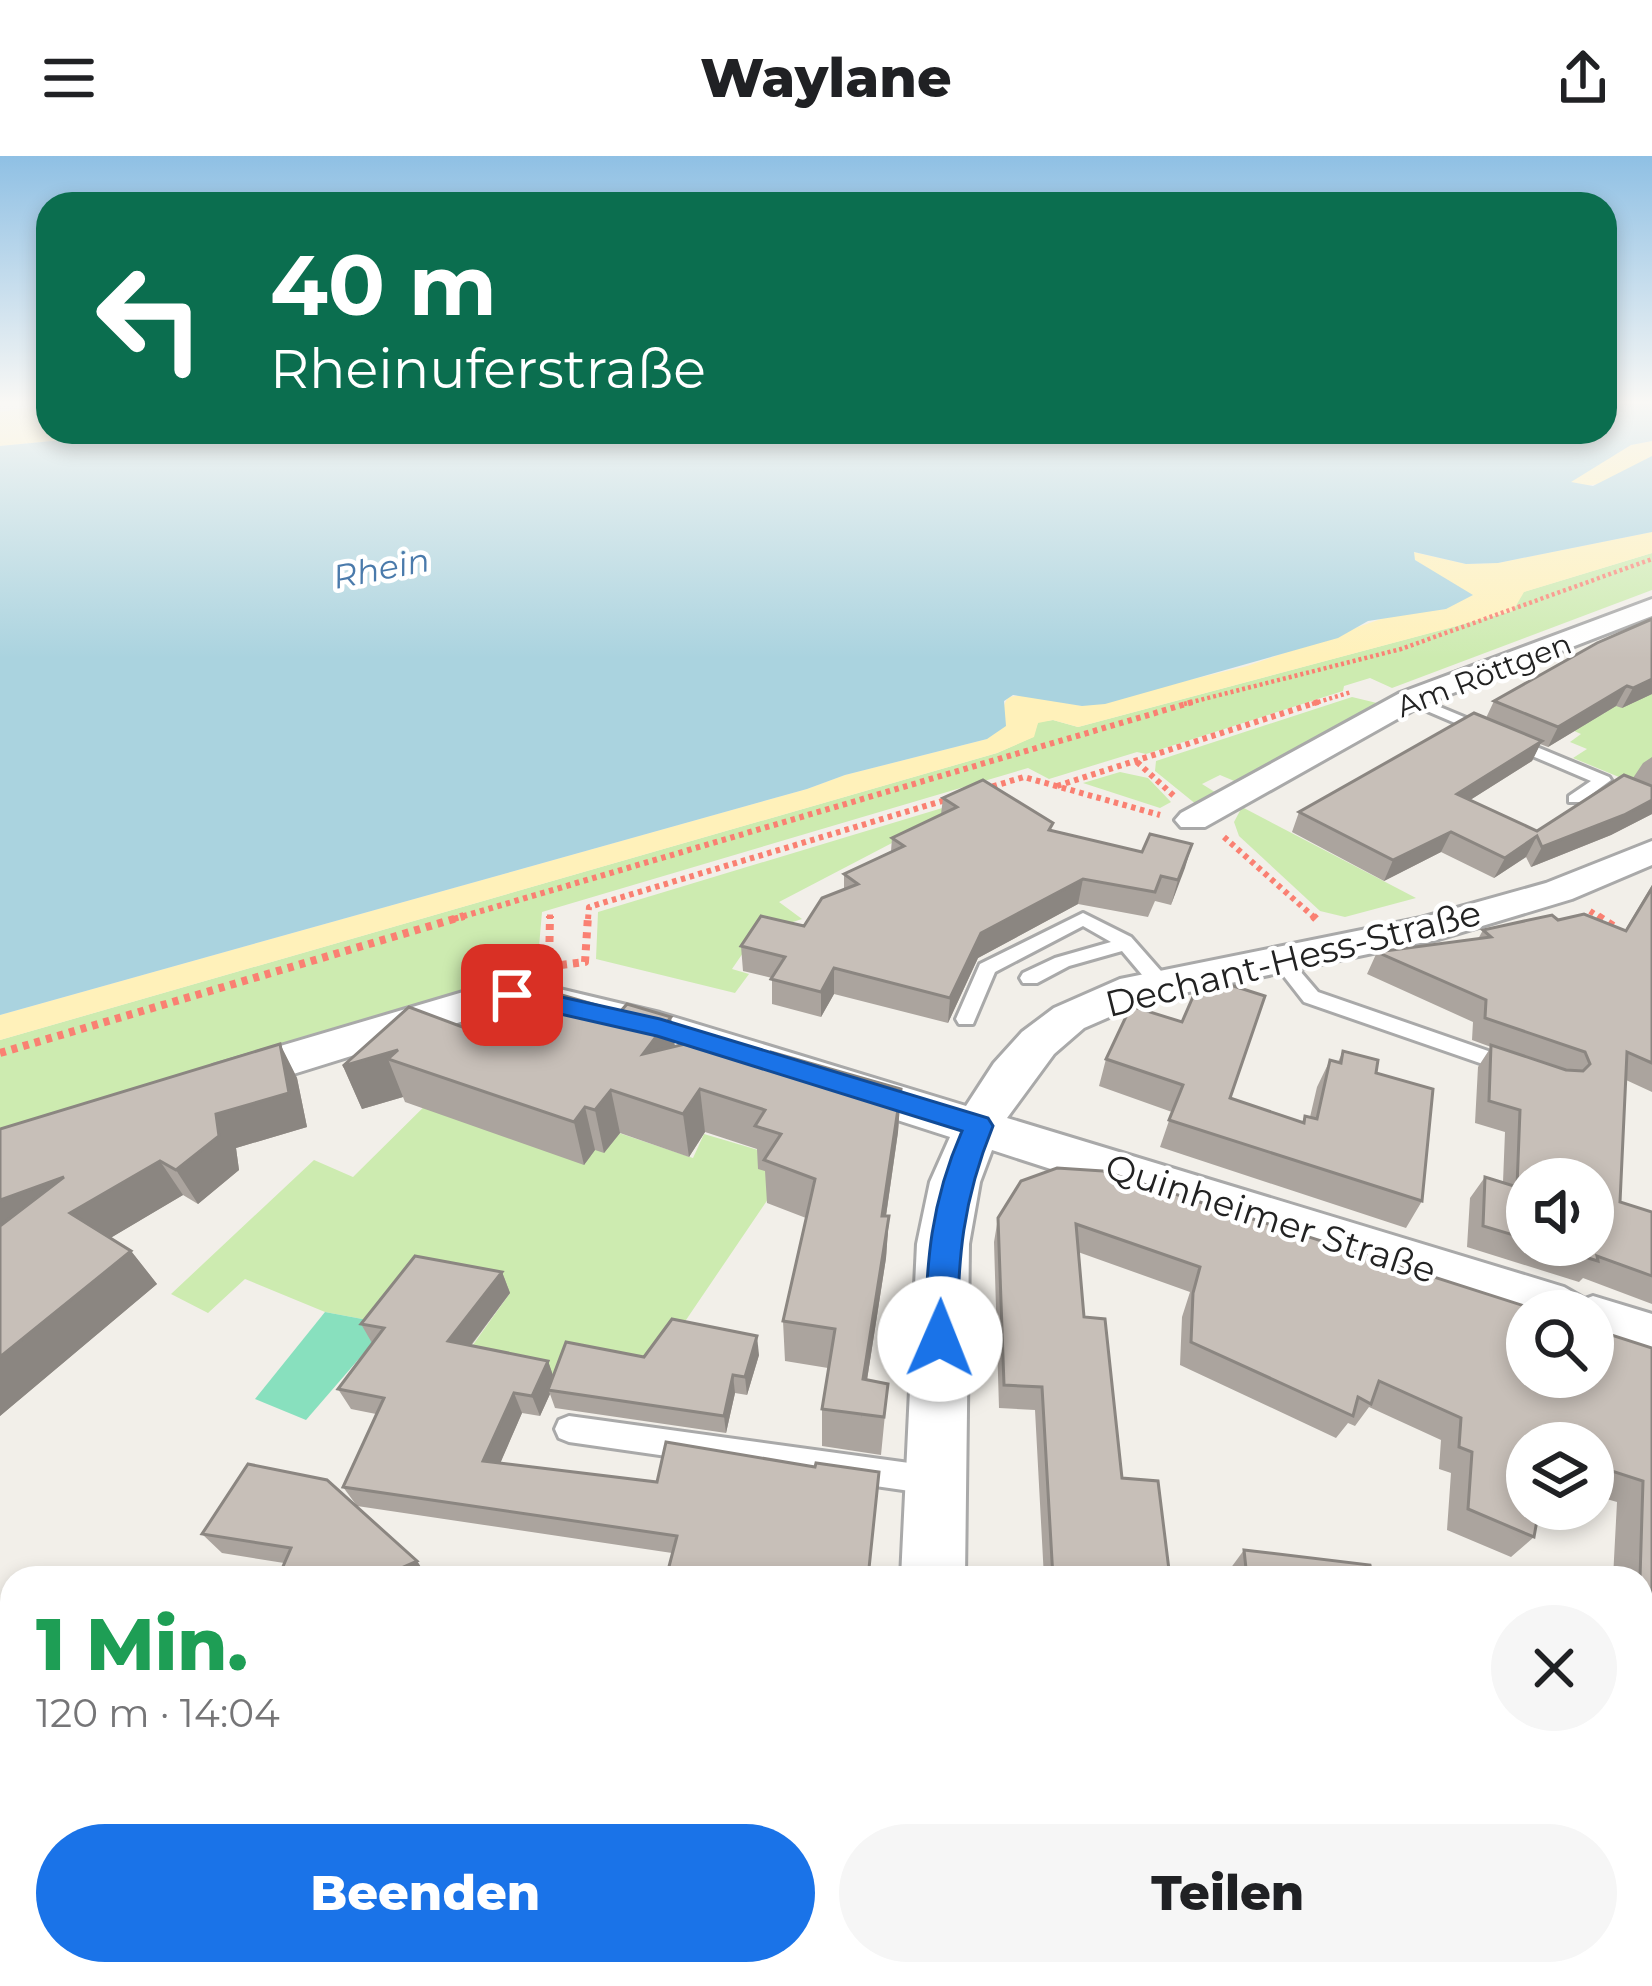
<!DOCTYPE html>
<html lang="de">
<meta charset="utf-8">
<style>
:root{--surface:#fff;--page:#f6f6f6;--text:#202124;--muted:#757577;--accent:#1a73e8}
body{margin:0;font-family:Montserrat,sans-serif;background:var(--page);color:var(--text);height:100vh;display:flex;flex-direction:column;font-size:45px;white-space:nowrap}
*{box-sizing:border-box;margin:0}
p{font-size:39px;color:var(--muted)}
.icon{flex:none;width:66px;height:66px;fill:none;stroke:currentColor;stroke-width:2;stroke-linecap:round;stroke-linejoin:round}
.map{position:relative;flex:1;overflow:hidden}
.details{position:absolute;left:0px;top:1410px;width:1653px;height:420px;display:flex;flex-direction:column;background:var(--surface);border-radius:36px 36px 0 0;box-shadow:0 6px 18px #0003}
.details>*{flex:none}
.guide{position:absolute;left:36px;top:36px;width:1581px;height:252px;border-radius:36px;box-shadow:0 6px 18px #0003;background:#0b6e4f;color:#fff;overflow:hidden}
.fabs{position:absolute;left:1506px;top:1002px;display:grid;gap:24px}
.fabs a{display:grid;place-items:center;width:108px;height:108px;border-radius:50%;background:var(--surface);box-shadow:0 6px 18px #0003;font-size:60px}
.pin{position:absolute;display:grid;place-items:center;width:102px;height:102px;color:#fff;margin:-51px;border-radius:24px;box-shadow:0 6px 18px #0006}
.me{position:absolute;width:132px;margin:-66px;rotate:1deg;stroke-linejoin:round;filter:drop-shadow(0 0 9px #0008)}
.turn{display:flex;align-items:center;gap:42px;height:252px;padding:0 36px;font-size:54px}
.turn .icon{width:156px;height:156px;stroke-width:2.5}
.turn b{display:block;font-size:84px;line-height:102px}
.round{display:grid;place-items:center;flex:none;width:126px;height:126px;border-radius:63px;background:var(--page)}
.head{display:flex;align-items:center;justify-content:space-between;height:204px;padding:0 36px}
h1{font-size:72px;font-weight:800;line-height:90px;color:#1e9e55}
.button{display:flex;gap:24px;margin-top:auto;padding:24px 36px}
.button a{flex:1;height:138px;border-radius:72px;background:var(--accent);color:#fff;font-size:48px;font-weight:800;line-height:138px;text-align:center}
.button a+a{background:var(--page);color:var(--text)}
header{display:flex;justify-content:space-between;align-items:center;height:156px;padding:0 36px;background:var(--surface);font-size:54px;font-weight:800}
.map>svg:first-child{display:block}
.grass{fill:#cdebb0}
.sand{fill:#fff1ba}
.pitch{fill:#88e0be}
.water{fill:#aad3df}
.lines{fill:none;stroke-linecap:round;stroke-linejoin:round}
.service-casing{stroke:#a9a9a9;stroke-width:6}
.minor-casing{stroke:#a9a9a9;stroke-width:6}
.path-far2{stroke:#fa8072;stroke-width:4.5;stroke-dasharray:3 3;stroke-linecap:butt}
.path-far1{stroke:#fa8072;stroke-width:6;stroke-dasharray:4.5 4.5;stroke-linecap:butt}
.path{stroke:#fa8072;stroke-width:8;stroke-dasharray:6 6;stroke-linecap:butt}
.service{fill:#fff;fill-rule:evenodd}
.minor{fill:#fff;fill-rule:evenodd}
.wall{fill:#aba49e;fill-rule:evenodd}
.shaded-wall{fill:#8b8681}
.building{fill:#c7bfb8;stroke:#8b8681;stroke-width:3}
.route{fill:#1a73e8;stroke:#114b97;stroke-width:3}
.labels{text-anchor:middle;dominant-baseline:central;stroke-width:9;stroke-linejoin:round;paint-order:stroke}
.far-street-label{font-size:30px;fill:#222;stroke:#fff}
.far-water-label{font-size:33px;font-style:italic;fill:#4a7aab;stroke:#fff}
.street-label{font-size:36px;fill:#222;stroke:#fff}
</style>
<header><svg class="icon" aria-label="menu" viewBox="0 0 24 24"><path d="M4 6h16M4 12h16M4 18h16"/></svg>Waylane<svg class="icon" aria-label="share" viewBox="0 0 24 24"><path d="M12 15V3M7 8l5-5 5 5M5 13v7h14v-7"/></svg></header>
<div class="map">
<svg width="1652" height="1830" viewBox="0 0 1652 1830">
<rect width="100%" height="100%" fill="#f2efe9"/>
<g class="grass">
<path d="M 1652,397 L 1652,434 L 1392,532 L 1370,522 L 1344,530 L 1343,535 L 1146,598 L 1137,596 L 1049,623 L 1028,612 L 542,756 L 537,814 L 0,973 L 0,884 L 997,597 L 1033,581 L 1038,566 L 1053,564 L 1078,571 L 1512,455 L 1523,436 Z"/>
<path d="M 1652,534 L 1652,613 L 1631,626 L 1573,602 L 1587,593 L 1570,586 L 1581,578 L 1563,570 L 1605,557 L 1583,548 Z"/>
<path d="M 1352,541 L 1381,548 L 1239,627 L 1220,619 L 1202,628 L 1218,638 L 1197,649 L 1155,615 L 1156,605 Z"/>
<path d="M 1120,616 L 1148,622 L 1171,646 L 1160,652 L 1083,627 Z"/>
<path d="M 982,640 L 779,746 L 802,763 L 756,778 L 732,813 L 749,818 L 735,837 L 596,803 L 598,756 Z"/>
<path d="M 1242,651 L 1416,742 L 1345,761 L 1320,755 L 1239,680 L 1234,666 Z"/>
<path d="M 446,929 L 595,994 L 613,975 L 693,1002 L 704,978 L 768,997 L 783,1021 L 648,1220 L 555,1225 L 460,1207 L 510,1137 L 389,1168 L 325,1156 L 245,1123 L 208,1157 L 171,1138 L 314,1004 L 353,1021 Z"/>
</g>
<g class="sand">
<path d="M 48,248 L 48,276 L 147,276 L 0,290 L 0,256 Z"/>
<path d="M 1652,285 L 1652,300 C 1626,314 1598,338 1571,326 L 1574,320 L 1631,289 Z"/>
<path d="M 1652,376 L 1652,397 L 1524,436 L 1513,455 L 1078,571 L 1053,564 L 1038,567 L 1034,581 L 997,597 L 0,884 L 0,859 L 807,633 L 845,619 L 987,583 L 1008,541 L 1025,539 L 1082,550 L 1247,510 L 1395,458 L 1446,453 L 1445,424 L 1415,404 L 1413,396 L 1466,408 L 1498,407 Z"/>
</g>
<path class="pitch" d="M 325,1156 L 389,1168 L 306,1264 L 255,1243 Z"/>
<path class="water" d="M 1605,247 L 1652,247 L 1652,285 L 1631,289 L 1571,326 L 1593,330 L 1652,300 L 1652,376 L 1498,407 L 1466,408 L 1414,396 L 1415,404 L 1473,439 L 1446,453 L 1368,465 L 1338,482 L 1105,548 L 1082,550 L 1013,539 L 1004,545 L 1006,570 L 987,583 L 845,619 L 807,633 L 0,859 L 0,290 L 147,276 L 1605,276 Z"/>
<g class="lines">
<defs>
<g id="service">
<path d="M 1411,539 L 1609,621 L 1611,624 L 1581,646 L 1569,646 L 1569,640 L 1591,625 L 1406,546 L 1406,540 Z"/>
<path d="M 1083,757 L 1131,781 L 1168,823 L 1171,828 L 1168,833 L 1154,833 L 1122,795 L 1069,810 L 1037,827 L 1023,827 L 1020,822 L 1023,817 L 1055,802 L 1111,786 L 1083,770 L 995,816 L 973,868 L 959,868 L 956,863 L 980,808 Z"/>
<path d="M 1281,799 L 1288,801 L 1318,836 L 1517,905 L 1520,910 L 1517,915 L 1503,915 L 1304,846 L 1272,805 Z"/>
<path d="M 569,1260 L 931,1310 L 941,1314 L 945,1324 L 941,1334 L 931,1338 L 569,1286 L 559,1282 L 555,1273 L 559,1264 Z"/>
<path d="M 81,1818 L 119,1818 L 114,1830 L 76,1830 Z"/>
</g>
<g id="minor">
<path d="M 1652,443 L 1652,460 L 1422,549 L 1205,671 L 1181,671 L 1175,664 L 1181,657 L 1400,537 Z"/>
<path d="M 1652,685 L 1652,709 L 1572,743 L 1439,783 L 1146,845 L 1084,872 L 1054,898 L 1007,962 L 1564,1131 L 1585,1143 L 1593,1140 L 1652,1158 L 1652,1208 L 1593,1188 L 1593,1155 L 1527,1155 L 1527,1167 L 992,994 L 980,1026 L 969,1088 L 965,1422 L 901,1422 L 917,1088 L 930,1026 L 950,981 L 652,885 L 530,854 L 499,854 L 229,938 L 213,934 L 206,922 L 213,910 L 497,826 L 530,826 L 660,857 L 966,950 L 994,907 L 1022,876 L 1054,852 L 1120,823 L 1421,762 L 1546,727 Z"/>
<path d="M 1641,1784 L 1652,1785 L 1652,1830 L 1532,1830 L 1527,1818 L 1641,1818 Z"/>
<path d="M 213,1818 L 374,1818 L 369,1830 L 209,1830 Z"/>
<rect x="884" y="1818" width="80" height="12"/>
</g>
</defs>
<use href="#service" class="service-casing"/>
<use href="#minor" class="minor-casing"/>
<g class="path-far2">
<path d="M 1184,548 L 1401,493 L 1652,403"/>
<path d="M 1312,548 L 1351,536"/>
</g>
<g class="path-far1">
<path d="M 1137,606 L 1174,640"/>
<path d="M 1057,630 L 1321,545"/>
<path d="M 984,633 L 1024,621 L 1160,659"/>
<path d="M 1224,681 L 1316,763"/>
<path d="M 1590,755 L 1602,763"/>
<path d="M 454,763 L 1196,545"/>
<path d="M 550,763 L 550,758"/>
<path d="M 588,763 L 589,751 L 952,642"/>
</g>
<g class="path">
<path d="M 1313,760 L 1316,763"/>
<path d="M 1598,760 L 1618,773"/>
<path d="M 561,809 L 585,806 L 588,760"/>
<path d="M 549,810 L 550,760"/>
<path d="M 0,897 L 464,760"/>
</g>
<use href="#service" class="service"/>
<use href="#minor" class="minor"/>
</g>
<g class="wall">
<path d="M 1652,460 L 1652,538 L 1622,552 L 1616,550 L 1548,591 L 1540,588 L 1532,605 L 1470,644 L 1537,675 L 1633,622 L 1643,607 L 1652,601 L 1652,658 L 1611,679 L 1531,711 L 1526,701 L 1494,722 L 1441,696 L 1384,725 L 1292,676 L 1299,656 L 1486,562 L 1494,545 L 1650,464 Z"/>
<path d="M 943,642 L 1052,674 L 1142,696 L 1192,688 L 1171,749 L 1155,745 L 1148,761 L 1078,748 L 978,802 L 948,867 L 834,838 L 821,861 L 772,848 L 772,822 L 743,815 L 741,790 L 804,770 L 844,733 L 844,718 L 891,695 L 892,682 L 941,658 Z"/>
<path d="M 1652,729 L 1652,936 L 1626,924 L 1620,1046 L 1652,1056 L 1652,1148 L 1583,1122 L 1579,1126 L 1467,1091 L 1470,1042 L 1485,1021 L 1503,1026 L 1505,976 L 1475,967 L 1478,911 L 1491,891 L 1472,884 L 1473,866 L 1367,818 L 1377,796 L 1478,783 L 1483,774 L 1625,774 ZM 1527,1023 L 1593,1089 L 1527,1089 Z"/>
<path d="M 620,856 L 675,890 L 713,891 L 764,907 L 901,933 L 898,976 L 886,1060 L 889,1060 L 886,1102 L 867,1224 L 888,1228 L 881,1299 L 822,1290 L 822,1253 L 828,1212 L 785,1205 L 783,1165 L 806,1062 L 767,1047 L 765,1015 L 758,1013 L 757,993 L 705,976 L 689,1001 L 620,977 L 604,997 L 595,994 L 584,1009 L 405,946 L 403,941 L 362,953 L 343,910 L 465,872 L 527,859 Z"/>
<path d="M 280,888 L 297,922 L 307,971 L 236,992 L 239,1014 L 198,1048 L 183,1039 L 110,1082 L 131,1095 L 157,1128 L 0,1260 L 0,973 Z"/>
<path d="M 1343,895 L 1376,917 L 1422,1045 L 1406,1072 L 1160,991 L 1172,956 L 1099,930 L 1106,903 L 1302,966 L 1305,960 L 1310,961 L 1317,931 L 1330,904 L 1338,906 Z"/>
<path d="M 1021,1025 L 1652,1192 L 1652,1499 L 1641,1495 L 1641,1422 L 1613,1422 L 1617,1346 L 1593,1339 L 1593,1287 L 1527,1287 L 1534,1381 L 1511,1401 L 1447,1374 L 1451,1317 L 1439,1313 L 1441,1284 L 1369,1251 L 1355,1270 L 1348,1267 L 1336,1282 L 1180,1209 L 1182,1161 L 1190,1136 L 1078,1096 L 1084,1161 L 1122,1322 L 1170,1422 L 1044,1422 L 1035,1254 L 999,1252 L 994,1086 L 998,1062 Z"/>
<path d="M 502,1116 L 510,1137 L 471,1190 L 548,1205 L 553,1220 L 644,1201 L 759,1199 L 747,1239 L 735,1237 L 726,1277 L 555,1252 L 550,1238 L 540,1260 L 522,1257 L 500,1307 L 657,1326 L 815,1311 L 879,1316 L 672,1397 L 357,1350 L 343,1331 L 376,1258 L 351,1253 L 338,1233 L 372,1187 L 361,1168 Z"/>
<path d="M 202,1378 L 417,1405 L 428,1422 L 278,1422 L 284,1407 L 222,1397 Z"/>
<path d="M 1244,1394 L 1373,1422 L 1231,1422 L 1230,1413 Z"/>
<path d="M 12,1628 L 12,1722 L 0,1723 L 0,1630 Z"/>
<path d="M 1641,1631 L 1652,1632 L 1652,1758 L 1641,1757 Z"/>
<path d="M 12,1732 L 12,1811 L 0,1809 L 0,1758 Z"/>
</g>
<g class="shaded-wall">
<path d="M 1652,523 L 1652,538 L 1622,552 L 1633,532 Z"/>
<path d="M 1627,530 L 1616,550 L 1548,591 L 1558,571 Z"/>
<path d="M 1542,585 L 1532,605 L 1448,658 L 1457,638 Z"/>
<path d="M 1652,644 L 1652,658 L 1611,679 L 1531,711 L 1542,691 Z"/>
<path d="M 1451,676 L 1441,696 L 1384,725 L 1393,704 Z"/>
<path d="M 1537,680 L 1526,701 L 1494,722 L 1505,702 Z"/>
<path d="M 1192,688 L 1185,712 L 1171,749 L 1178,724 Z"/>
<path d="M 1083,723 L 1078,748 L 978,802 L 948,867 L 950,842 L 981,777 Z"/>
<path d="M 834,812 L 834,838 L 821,861 L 821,836 Z"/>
<path d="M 671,861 L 677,905 L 643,898 Z"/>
<path d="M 280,888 L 297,922 L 307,971 L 236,992 L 239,1014 L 198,1048 L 176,1014 L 216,958 Z"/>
<path d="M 398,894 L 388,903 L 403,941 L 362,953 L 343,910 Z"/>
<path d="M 700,933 L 705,976 L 689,1001 L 683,958 Z"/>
<path d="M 901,933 L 898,976 L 880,1101 L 882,1060 Z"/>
<path d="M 611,934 L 620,977 L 604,997 L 595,954 Z"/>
<path d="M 585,951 L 595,994 L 584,1009 L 574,966 Z"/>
<path d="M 160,1005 L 183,1039 L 97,1090 L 0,1088 L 0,1044 L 64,1021 Z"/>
<path d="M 889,1060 L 886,1102 L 861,1262 L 863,1223 Z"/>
<path d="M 131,1095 L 157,1128 L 0,1260 L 0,1201 Z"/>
<path d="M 502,1116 L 510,1137 L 458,1206 L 448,1185 Z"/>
<path d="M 757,1180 L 759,1199 L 747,1239 L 745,1221 Z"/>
<path d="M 548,1205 L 555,1225 L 548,1234 L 550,1238 L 540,1260 L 532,1240 Z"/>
<path d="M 733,1219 L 735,1237 L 726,1277 L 724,1260 Z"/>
<path d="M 514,1237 L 522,1257 L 493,1324 L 483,1305 Z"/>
<path d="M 417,1405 L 428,1422 L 378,1422 L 379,1420 Z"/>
</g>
<g class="building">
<path d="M 1652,463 L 1652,523 L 1633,532 L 1627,530 L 1558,571 L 1494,545 L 1597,487 Z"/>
<path d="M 1474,557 L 1542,585 L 1457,638 L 1537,675 L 1624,619 L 1652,630 L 1652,644 L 1624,659 L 1542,691 L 1537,680 L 1505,702 L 1451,676 L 1393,704 L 1299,656 Z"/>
<path d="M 983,624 L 1053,667 L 1049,674 L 1142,696 L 1150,678 L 1192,688 L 1178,724 L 1161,720 L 1155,736 L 1083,723 L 981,777 L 950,842 L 834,812 L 821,836 L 771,823 L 785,801 L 741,790 L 761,760 L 804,770 L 822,742 L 858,728 L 844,718 L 904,690 L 892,682 L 957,651 L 943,642 Z"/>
<path d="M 1652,732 L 1652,907 L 1627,896 L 1620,1046 L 1652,1056 L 1652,1120 L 1597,1100 L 1598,1105 L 1545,1089 L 1593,1089 L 1593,1023 L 1527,1023 L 1527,1083 L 1483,1070 L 1485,1021 L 1517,1031 L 1520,954 L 1489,945 L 1491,889 L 1566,914 L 1583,915 L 1590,908 L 1585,896 L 1485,862 L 1486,844 L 1377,796 L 1491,781 L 1483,774 L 1552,759 L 1558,764 L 1584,758 L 1626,775 Z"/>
<path d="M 1202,820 L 1265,840 L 1230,942 L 1304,967 L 1305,960 L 1317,963 L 1330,904 L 1341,907 L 1343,895 L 1378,904 L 1376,917 L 1433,933 L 1422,1045 L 1169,964 L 1183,929 L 1106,903 L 1131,850 L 1182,866 Z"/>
<path d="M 548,835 L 620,856 L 627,848 L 671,861 L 643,898 L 710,882 L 713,891 L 764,907 L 771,896 L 901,933 L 882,1060 L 889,1060 L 863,1223 L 888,1228 L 884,1261 L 822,1253 L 835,1173 L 783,1165 L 815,1023 L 764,1004 L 781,978 L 755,970 L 765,954 L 700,933 L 683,958 L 611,934 L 595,954 L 585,951 L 574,966 L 388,903 L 398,894 L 343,910 L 409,851 L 465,872 L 489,847 L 527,859 Z"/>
<path d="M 280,888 L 289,937 L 216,958 L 219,980 L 176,1014 L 160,1005 L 70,1057 L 131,1095 L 0,1201 L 0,1070 L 64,1021 L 0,1044 L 0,973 Z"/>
<path d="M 1057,1012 L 1103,1015 L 1540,1155 L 1527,1155 L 1527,1221 L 1593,1221 L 1593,1173 L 1652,1192 L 1652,1469 L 1641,1464 L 1640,1422 L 1643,1325 L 1593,1309 L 1593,1287 L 1527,1287 L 1527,1353 L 1539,1353 L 1534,1381 L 1468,1353 L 1472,1296 L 1459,1291 L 1461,1262 L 1379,1225 L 1371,1248 L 1358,1241 L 1353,1260 L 1191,1186 L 1193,1137 L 1200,1111 L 1076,1068 L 1084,1161 L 1105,1163 L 1122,1322 L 1158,1325 L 1170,1422 L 1053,1422 L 1042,1231 L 1004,1229 L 998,1062 L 1021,1025 Z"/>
<path d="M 415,1100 L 502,1116 L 448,1185 L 548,1205 L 532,1240 L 514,1237 L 483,1305 L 657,1326 L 666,1286 L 815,1311 L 816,1307 L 879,1316 L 868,1422 L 666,1422 L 677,1380 L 343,1331 L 384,1242 L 338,1233 L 384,1172 L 361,1168 Z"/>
<path d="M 672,1163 L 757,1180 L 745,1221 L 733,1219 L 724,1260 L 548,1234 L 566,1186 L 644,1201 Z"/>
<path d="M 248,1308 L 327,1324 L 417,1405 L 378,1422 L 278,1422 L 291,1392 L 202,1378 Z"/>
<path d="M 1244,1394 L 1370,1409 L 1373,1422 L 1247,1422 Z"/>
<path d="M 12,1628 L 12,1708 L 0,1710 L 0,1630 Z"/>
<path d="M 1641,1631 L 1652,1632 L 1652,1745 L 1641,1743 Z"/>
<path d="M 12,1732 L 12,1800 L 0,1802 L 0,1758 Z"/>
</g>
<linearGradient id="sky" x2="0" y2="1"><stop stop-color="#8fc0e4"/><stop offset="0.49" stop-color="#f9f8f5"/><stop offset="1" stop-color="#f9f8f5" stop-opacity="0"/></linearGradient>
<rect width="1652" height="503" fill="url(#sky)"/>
<path class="route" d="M 512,830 L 660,863 L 988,962 L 993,970 C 962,1046 958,1102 957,1183 L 952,1193 L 940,1198 L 929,1193 L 924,1183 C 927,1105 930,1048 962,975 L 657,880 L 503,845 L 499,839 L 503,833 Z"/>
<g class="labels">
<g class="far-street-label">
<text transform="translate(1484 519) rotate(-21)">Am Röttgen</text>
</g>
<g class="far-water-label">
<text transform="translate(381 412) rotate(-11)">Rhein</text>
</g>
<g class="street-label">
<text transform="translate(1293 802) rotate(-14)">Dechant-Hess-Straße</text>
<text transform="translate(1271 1062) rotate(18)">Quinheimer Straße</text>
</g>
</g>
</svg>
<div class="fabs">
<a><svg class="icon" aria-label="sound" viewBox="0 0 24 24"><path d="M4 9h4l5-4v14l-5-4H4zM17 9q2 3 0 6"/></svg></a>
<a><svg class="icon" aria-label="search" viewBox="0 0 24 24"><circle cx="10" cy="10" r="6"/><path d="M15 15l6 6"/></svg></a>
<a><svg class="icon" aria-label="layers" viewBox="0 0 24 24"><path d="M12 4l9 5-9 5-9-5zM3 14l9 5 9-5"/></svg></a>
</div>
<div class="pin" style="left:512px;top:839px;background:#d93025"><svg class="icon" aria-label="arrive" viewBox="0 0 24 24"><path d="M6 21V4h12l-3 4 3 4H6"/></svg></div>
<svg class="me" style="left:940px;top:1183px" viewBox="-20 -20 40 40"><circle r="19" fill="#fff"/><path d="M0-13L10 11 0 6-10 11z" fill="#1a73e8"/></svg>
<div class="guide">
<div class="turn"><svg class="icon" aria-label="left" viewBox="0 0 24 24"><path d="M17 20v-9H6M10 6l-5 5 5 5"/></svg><div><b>40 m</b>Rheinuferstraße</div></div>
</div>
<section class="details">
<div class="head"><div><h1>1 Min.</h1><p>120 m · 14:04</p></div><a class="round"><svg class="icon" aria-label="close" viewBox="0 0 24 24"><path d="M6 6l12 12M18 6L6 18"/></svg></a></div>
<div class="button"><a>Beenden</a><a>Teilen</a></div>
</section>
</div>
